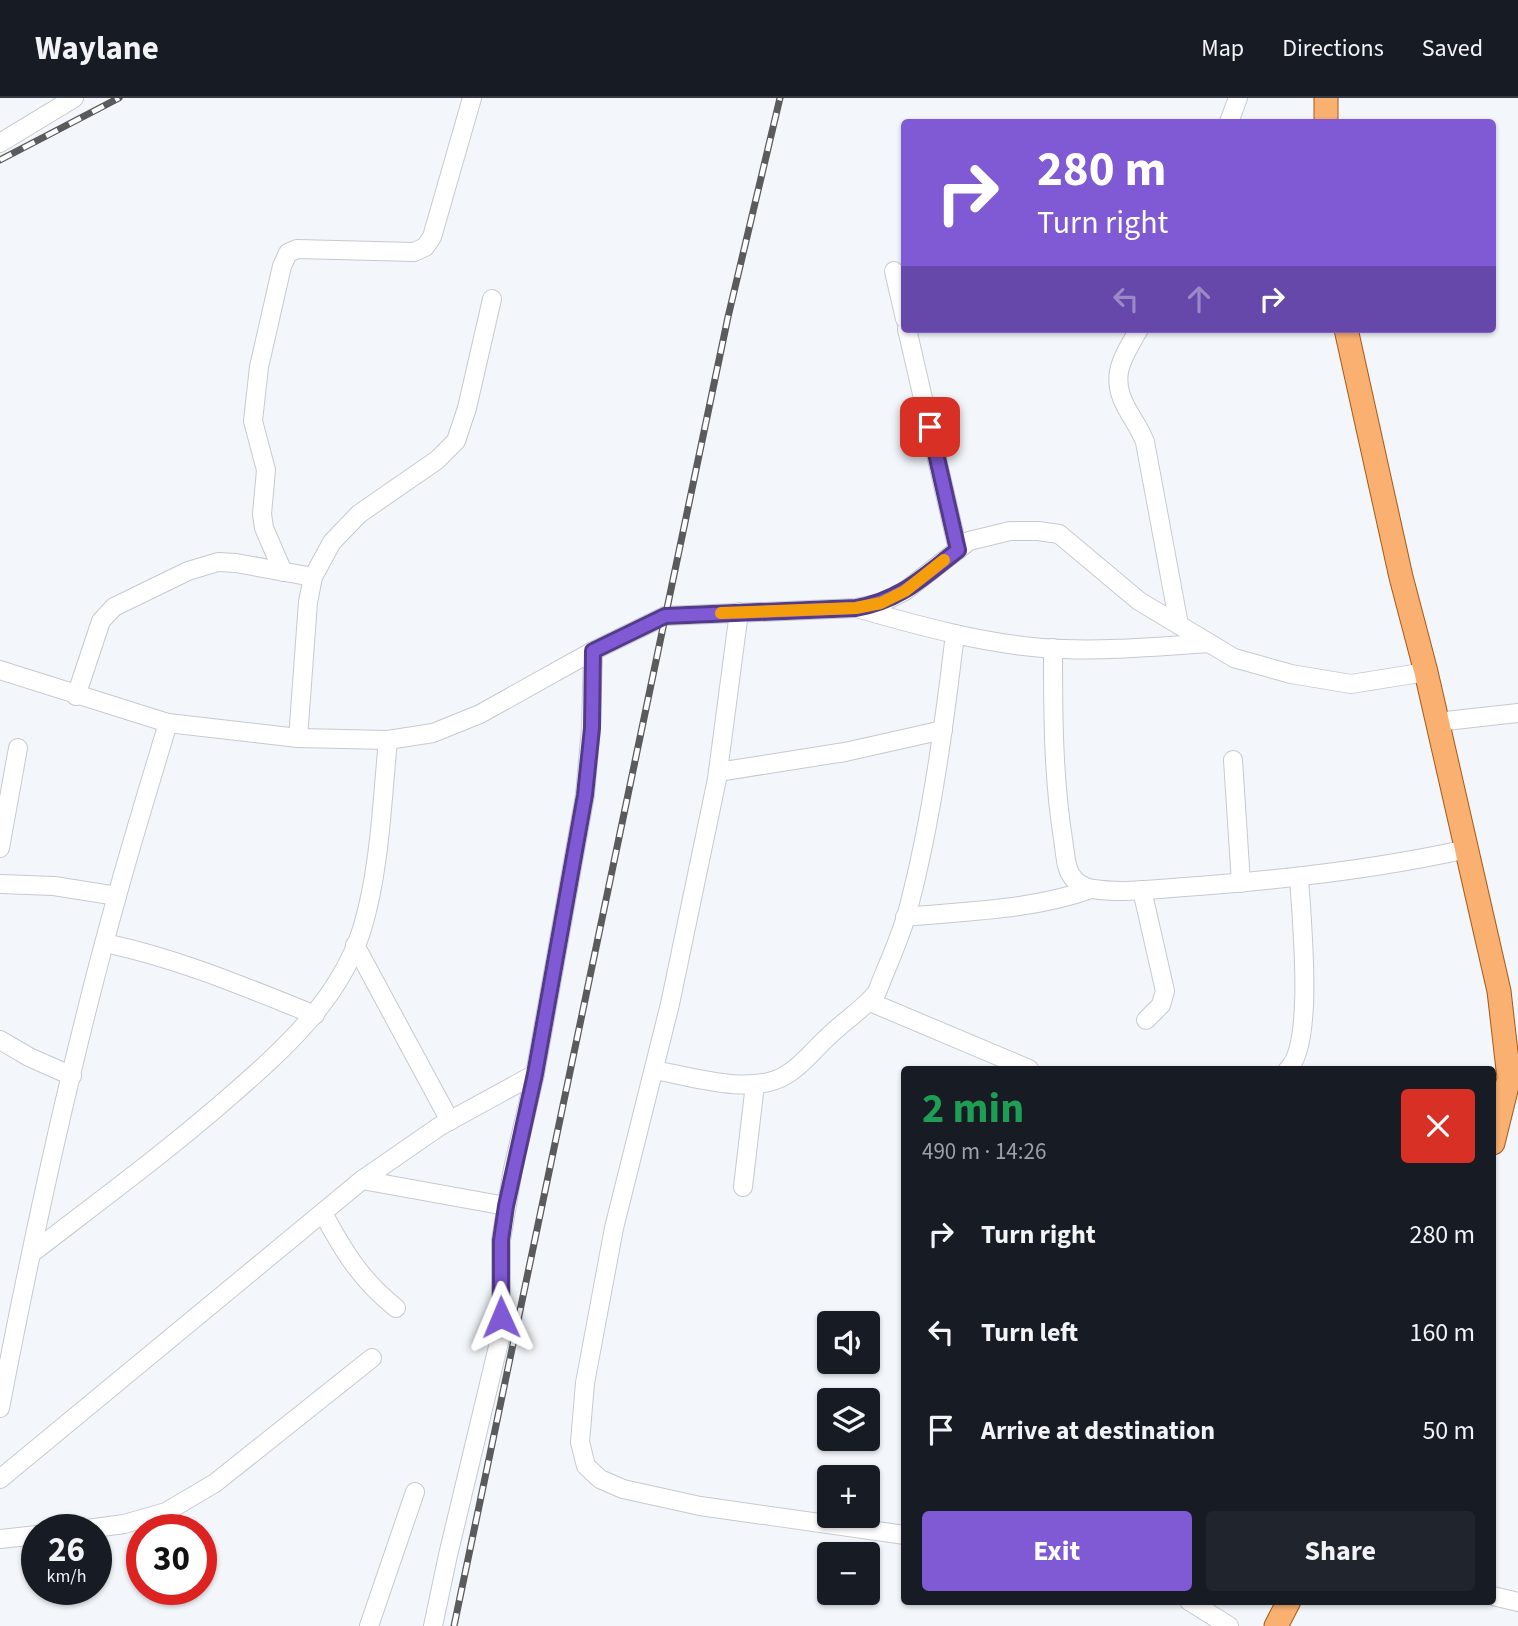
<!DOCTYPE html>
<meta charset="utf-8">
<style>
:root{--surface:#171b24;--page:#20242c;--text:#f1f3f6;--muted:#9ea1a6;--line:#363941;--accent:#7f5ad4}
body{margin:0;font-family:"Source Sans 3",sans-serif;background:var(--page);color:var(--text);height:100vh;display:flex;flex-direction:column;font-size:26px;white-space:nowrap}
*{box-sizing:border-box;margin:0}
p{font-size:23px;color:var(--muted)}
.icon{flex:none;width:38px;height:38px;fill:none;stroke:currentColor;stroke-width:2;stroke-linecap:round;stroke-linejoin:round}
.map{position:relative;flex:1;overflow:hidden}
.panel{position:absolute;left:901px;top:968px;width:595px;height:539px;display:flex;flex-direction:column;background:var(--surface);border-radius:7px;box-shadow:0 2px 5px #0004}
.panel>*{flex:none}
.banner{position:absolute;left:901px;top:21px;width:595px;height:214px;border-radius:7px;box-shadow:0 2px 5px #0004;background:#7f5ad4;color:#fff;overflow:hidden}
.buttons{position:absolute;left:817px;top:1213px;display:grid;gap:14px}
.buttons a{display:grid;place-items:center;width:63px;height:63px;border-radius:7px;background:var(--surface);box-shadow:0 2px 5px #0004;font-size:35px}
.speed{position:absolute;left:21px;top:1416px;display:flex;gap:14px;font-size:35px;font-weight:700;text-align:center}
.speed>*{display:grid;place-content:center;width:91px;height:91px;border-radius:50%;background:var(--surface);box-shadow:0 2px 5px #0004;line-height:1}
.speed small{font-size:18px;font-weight:400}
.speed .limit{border:10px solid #d22;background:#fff;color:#111}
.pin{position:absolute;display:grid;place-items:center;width:60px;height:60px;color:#fff;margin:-30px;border-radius:14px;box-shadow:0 4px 10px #0006}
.me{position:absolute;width:77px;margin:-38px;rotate:359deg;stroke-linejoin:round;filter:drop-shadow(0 0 5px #0008)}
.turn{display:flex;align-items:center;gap:24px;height:147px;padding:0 21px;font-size:32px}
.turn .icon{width:91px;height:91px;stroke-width:2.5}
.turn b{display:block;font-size:49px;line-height:60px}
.lanes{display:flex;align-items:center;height:66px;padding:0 21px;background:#0003;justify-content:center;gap:35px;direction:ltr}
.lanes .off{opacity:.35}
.round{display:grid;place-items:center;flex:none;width:74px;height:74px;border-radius:7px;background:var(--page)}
.head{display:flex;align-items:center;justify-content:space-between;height:119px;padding:0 21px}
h1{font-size:42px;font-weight:700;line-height:52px;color:#1e9e55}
.primary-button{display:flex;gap:14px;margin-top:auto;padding:14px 21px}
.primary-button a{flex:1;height:80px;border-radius:7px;background:var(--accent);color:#fff;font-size:28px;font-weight:700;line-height:80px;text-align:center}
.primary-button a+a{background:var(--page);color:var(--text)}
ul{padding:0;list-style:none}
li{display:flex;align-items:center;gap:21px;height:98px;padding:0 21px}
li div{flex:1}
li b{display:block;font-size:26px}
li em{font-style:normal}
header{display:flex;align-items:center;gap:42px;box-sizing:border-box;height:98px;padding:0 35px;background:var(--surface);border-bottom:2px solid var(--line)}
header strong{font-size:33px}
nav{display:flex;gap:38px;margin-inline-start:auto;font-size:24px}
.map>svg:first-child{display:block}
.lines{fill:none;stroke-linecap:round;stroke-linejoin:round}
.minor-casing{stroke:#c6cacf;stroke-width:20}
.major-casing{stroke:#a75914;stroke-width:25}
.minor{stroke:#fff;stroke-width:18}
.major{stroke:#f9b070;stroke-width:23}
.rail-casing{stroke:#595b5d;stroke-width:7}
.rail{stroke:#fff;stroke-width:4.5;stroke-dasharray:13;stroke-linecap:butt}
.route-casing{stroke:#533a8a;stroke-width:18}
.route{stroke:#7f5ad4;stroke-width:12}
.slow{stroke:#f59e0b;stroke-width:12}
</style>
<header>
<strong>Waylane</strong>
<nav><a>Map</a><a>Directions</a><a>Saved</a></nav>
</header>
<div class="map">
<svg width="1518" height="1528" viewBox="0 0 1518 1528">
<rect width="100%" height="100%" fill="#f3f7fb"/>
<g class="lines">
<defs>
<g id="minor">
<path d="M 1229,24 L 1238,0"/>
<path d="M 0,45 L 74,0"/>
<path d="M 894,173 L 905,221"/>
<path d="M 907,231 L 958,452"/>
<path d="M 1139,231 C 1123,259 1109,278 1126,309 C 1133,322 1140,331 1145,344 L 1179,527"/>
<path d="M 283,474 L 264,430 L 262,416 L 266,372 L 253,323 L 259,269 L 282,168 L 288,155 L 297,151 L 414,154 L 425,149 L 432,139 L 472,0"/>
<path d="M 860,511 C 920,528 981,545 1043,550 C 1098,554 1154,549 1209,545"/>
<path d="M 739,514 L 717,681 L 670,906 L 614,1130 L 585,1285 L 580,1344 L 586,1368 L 600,1381 L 623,1391 L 700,1408 L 905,1437"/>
<path d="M 1053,550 C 1053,614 1053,678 1063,741 C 1065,752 1065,768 1071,777 C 1075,784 1084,790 1093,791 C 1127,796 1165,790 1199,788 C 1289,781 1378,771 1467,751"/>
<path d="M 0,572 L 168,625 L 298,640 L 388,642 L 433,635 L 480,616 L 593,553 L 665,518 L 856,510 L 881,505 L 905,493 L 969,443 L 1010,433 L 1038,433 L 1059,436 L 1139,503 L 1234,560 L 1291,576 L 1351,586 L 1426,574"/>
<path d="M 76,598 L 101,523 L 114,509 L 188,473 L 218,464 L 236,465 L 313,479"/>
<path d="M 1437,624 L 1518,615"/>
<path d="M 298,640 L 308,504 L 313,479 L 332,444 L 359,416 L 437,362 L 456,343 L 467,310 L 492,201"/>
<path d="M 1233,662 L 1241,785"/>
<path d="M 718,674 L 845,654 L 943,632"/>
<path d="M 0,750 L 18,650"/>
<path d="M 0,786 L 54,788 L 117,798"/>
<path d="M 1142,792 L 1165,893 L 1161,907 L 1146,922"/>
<path d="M 905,819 C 967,813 1032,812 1091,791"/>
<path d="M 105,845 C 180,861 245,889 315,917"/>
<path d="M 355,847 L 450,1023"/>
<path d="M 870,904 L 1029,971"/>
<path d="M 0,942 L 29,959 L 72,978"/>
<path d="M 1288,971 C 1315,946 1301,817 1299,779"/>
<path d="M 655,972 C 692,979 752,998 786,977 C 803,967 815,950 830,937 C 845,922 864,911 877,894 C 888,865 902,837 909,808 C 932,719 944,628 955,536"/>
<path d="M 362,1082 L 506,1108"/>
<path d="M 743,1089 L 755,986"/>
<path d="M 323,1115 C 344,1154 361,1182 396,1210"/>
<path d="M 32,1155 C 98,1104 165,1055 228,1000 C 282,953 340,902 362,831 C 380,772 382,703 388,642"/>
<path d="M 0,1310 C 33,1138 70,966 117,798 C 133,740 151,682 168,625"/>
<path d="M 0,1381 L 362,1082 L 440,1028 L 535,976"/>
<path d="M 80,1432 L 124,1426 L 166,1414 L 215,1385 L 372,1260"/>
<path d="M 0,1441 L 37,1437"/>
<path d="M 1493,1498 L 1518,1504"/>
<path d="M 1189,1503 L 1229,1528"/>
<path d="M 369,1528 L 415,1394"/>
<path d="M 433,1528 L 448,1457 L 501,1236 L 501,1142 L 513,1071 L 535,976 L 585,697 L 591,630 L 593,553"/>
</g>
<g id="major">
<path d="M 1326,24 L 1326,0"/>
<path d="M 1346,231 L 1401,479 L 1426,574 L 1499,893 L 1509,980 L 1493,1045"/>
<path d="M 1276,1528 L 1289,1503"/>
</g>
</defs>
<use href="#minor" class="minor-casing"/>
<use href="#major" class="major-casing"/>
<use href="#minor" class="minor"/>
<use href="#major" class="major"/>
<defs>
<g id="rail">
<path d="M 0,62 L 119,0"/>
<path d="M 454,1528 L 728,219 L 780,0"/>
</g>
</defs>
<use href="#rail" class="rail-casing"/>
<use href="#rail" class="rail"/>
</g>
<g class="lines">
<defs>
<path id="route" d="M 501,1219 L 501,1142 L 506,1108 L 535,976 L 585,697 L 592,630 L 593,553 L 665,518 L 856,510 C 901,502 923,479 958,452 L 930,329"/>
</defs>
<use href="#route" class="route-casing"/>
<use href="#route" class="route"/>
<path class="slow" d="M 721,515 L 856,510 L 881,505 L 905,493 L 944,462"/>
</g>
</svg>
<div class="buttons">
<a><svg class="icon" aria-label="sound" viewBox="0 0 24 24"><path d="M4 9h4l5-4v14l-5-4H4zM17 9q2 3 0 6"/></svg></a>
<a><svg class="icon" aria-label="layers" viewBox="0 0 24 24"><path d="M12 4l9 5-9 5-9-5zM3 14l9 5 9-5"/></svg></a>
<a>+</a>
<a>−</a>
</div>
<div class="speed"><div>26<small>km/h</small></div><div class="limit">30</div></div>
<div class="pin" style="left:930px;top:329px;background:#d93025"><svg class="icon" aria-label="arrive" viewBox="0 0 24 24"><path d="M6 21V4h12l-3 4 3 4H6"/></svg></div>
<svg class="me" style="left:501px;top:1219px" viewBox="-20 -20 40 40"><path d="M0-17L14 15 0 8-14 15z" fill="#7f5ad4" stroke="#fff" stroke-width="4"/></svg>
<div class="banner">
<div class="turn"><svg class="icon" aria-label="right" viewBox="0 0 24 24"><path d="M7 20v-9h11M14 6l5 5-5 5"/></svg><div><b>280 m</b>Turn right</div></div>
<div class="lanes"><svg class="icon off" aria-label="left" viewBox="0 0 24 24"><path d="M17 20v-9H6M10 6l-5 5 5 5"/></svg><svg class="icon off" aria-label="ahead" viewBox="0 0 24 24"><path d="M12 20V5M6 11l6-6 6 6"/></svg><svg class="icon" aria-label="right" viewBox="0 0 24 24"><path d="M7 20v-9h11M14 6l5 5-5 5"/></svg></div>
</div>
<section class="panel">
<div class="head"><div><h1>2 min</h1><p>490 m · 14:26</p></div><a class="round" style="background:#d93025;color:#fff"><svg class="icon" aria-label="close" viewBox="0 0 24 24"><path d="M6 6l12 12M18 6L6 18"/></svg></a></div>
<ul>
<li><svg class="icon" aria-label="right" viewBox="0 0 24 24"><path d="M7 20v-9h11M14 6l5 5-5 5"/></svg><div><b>Turn right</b></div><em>280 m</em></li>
<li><svg class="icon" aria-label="left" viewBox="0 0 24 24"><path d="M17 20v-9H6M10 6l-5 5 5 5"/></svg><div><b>Turn left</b></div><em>160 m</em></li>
<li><svg class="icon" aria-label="arrive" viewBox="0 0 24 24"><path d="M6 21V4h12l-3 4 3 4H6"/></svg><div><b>Arrive at destination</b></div><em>50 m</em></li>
</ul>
<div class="primary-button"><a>Exit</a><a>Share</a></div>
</section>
</div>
